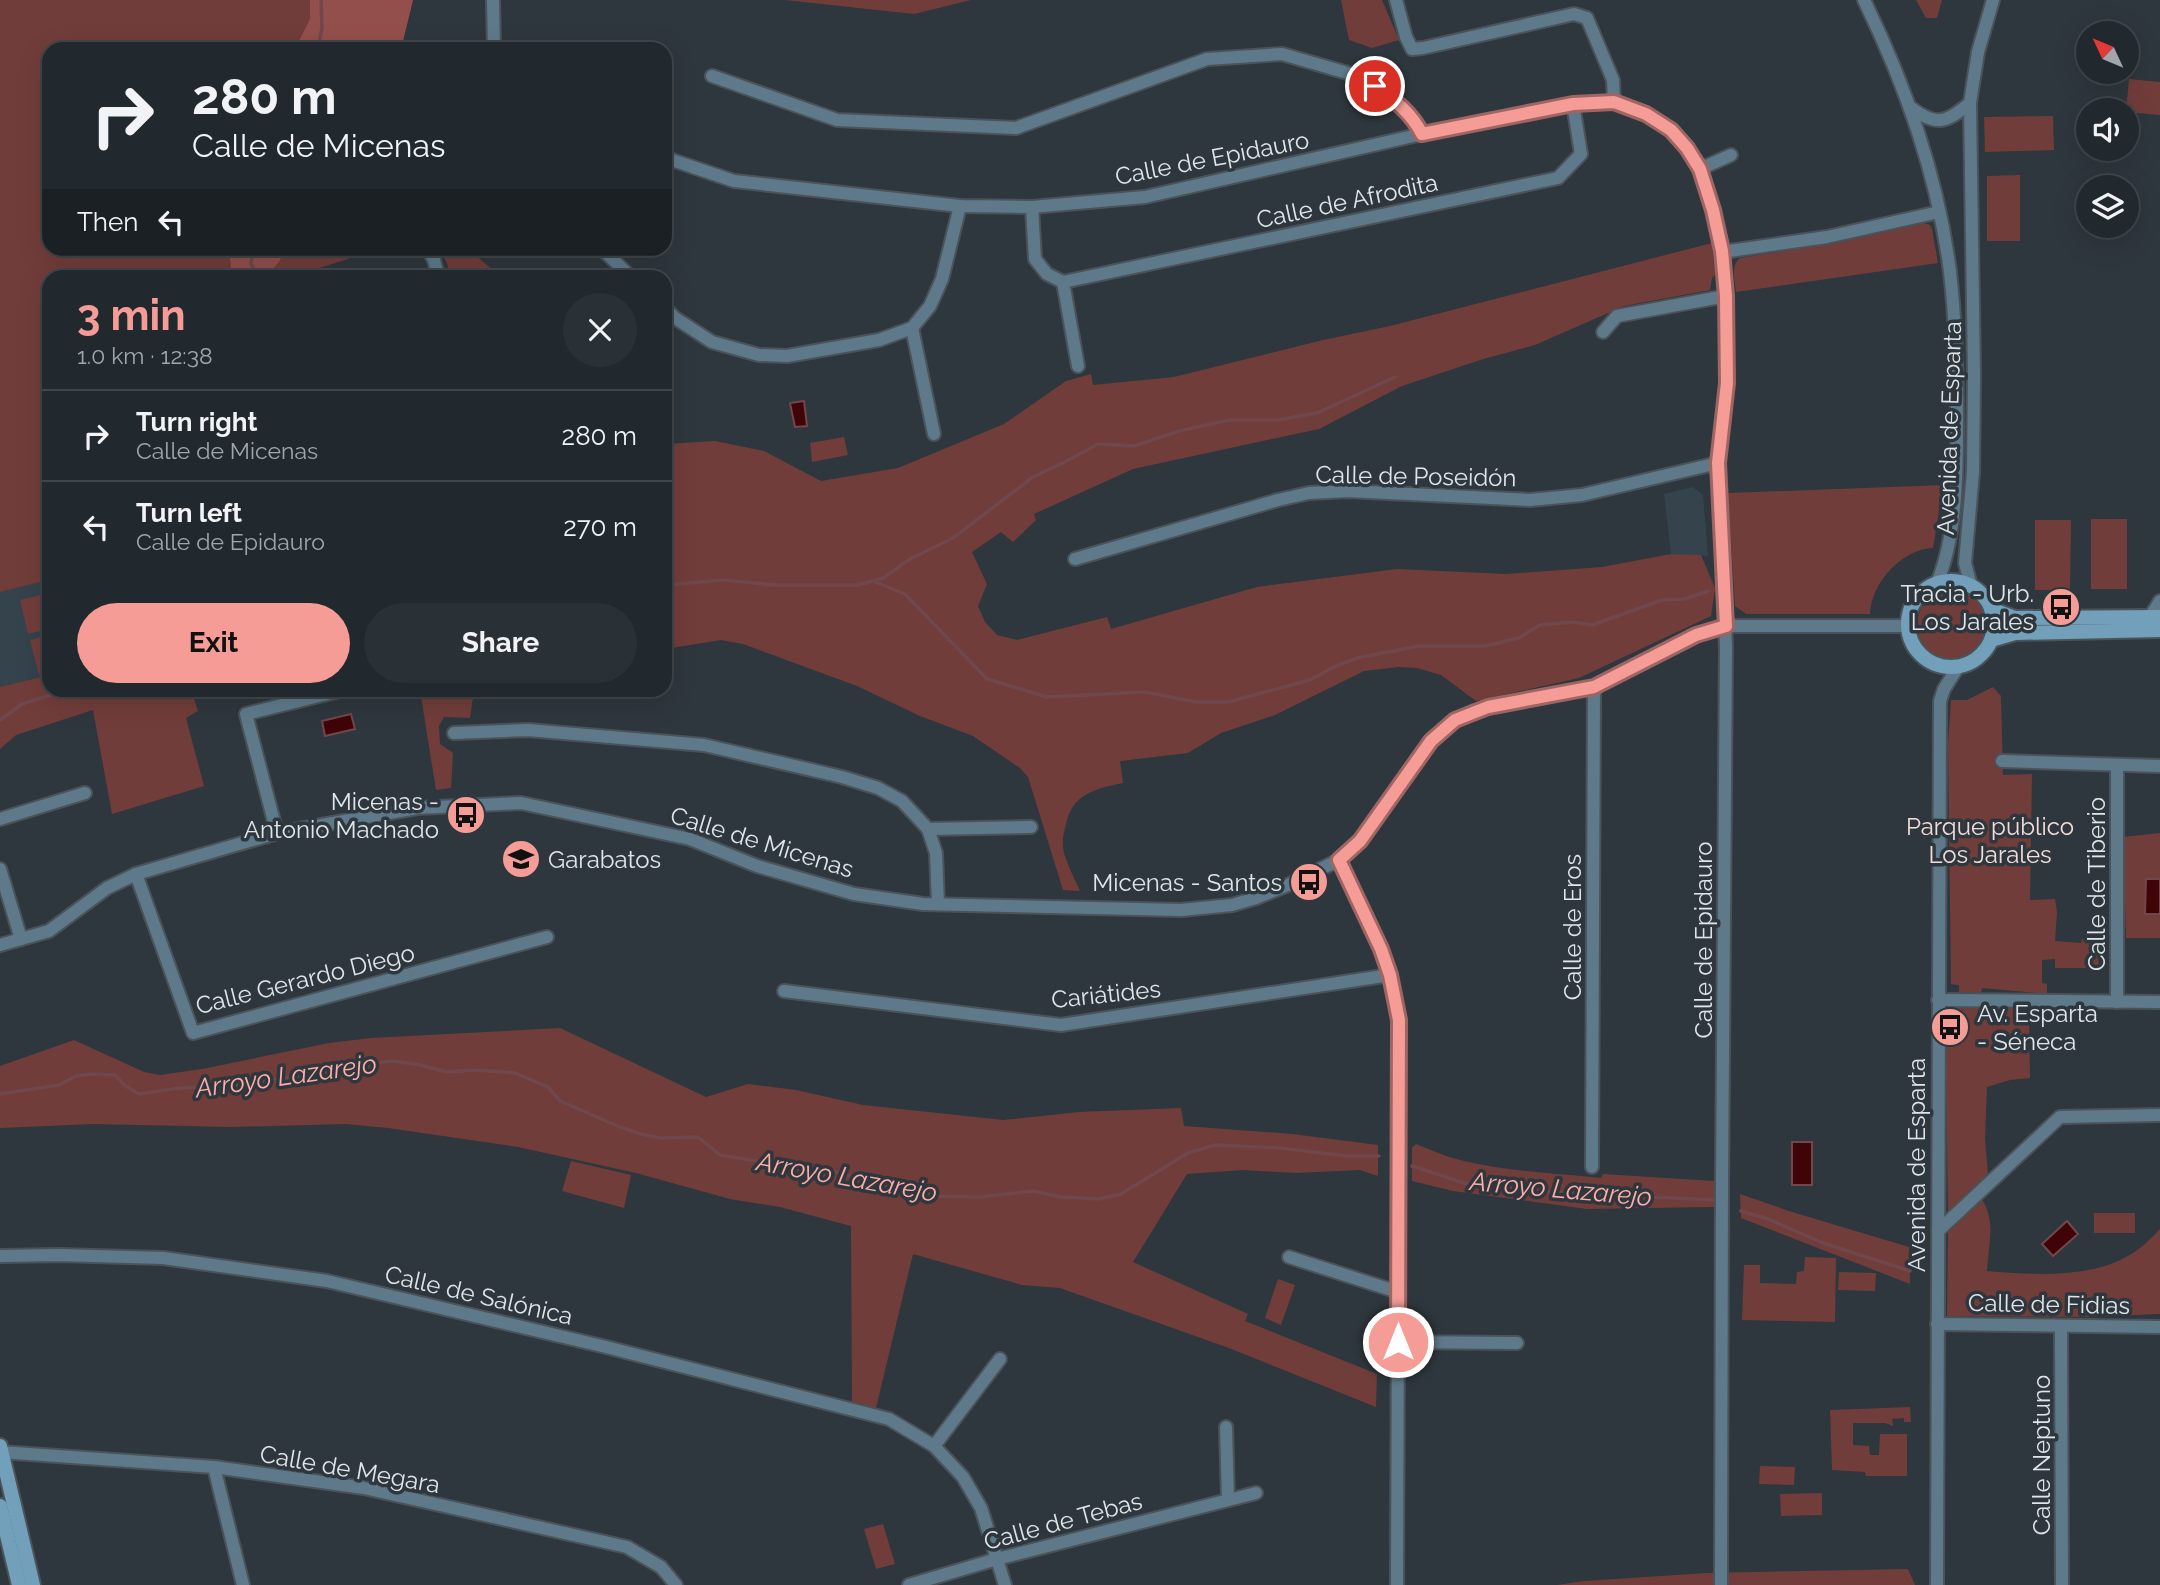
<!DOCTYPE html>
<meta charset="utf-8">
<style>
:root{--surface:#22292e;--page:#2a3136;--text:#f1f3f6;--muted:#a2a6aa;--line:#3f454a;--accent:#f59c96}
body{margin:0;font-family:Raleway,sans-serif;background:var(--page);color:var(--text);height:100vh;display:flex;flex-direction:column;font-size:26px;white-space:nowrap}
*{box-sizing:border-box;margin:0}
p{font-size:23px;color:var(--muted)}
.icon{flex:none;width:38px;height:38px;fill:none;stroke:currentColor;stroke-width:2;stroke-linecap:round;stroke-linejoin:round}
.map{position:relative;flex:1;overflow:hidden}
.side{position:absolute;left:42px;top:270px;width:630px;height:427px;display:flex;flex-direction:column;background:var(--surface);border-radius:21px;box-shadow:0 7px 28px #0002,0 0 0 2px var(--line)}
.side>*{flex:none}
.guide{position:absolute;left:42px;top:42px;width:630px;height:214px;border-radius:21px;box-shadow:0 7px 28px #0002,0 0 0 2px var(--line);background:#22292e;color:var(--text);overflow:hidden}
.needle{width:46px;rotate:314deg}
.buttons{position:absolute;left:2076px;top:21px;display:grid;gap:14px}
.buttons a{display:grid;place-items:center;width:63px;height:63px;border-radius:50%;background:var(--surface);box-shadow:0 7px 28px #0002,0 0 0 2px var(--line);font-size:35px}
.pin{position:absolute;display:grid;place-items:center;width:60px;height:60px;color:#fff;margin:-30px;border:4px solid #fff;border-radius:50%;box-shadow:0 2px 7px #0007}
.me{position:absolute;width:77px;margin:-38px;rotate:0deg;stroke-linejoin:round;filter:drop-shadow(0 0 5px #0008)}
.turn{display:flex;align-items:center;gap:24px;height:147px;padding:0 35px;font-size:32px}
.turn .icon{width:91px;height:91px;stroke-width:2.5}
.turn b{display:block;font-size:49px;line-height:60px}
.then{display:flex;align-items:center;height:66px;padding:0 35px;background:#0003;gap:14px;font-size:26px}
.round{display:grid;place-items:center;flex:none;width:74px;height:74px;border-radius:37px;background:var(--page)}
.overview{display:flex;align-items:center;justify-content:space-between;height:119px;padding:0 35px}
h1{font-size:42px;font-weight:700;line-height:52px;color:var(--accent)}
.action{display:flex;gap:14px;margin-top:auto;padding:14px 35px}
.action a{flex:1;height:80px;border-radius:42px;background:var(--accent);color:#111;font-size:28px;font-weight:700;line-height:80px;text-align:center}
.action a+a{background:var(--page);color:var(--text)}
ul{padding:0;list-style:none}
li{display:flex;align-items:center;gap:21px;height:91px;padding:0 35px;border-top:2px solid var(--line)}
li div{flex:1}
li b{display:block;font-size:26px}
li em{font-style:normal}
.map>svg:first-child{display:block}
.built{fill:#34434c}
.green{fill:#713d3a}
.forest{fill:#934f4c}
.water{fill:#400307;stroke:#70474b;stroke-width:2}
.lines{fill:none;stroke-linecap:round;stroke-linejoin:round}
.stream{stroke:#70474b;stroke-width:3.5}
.street-casing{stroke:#4a5359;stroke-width:16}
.secondary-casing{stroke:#4a5359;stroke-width:18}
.street{stroke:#5e7a8a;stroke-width:12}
.secondary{stroke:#729fb9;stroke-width:14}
.route-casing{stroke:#9f6562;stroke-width:18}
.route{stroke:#f59c96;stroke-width:12}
.labels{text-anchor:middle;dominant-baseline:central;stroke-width:7;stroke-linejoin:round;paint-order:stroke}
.street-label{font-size:24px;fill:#dfe5e9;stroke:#2e373d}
.poi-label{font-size:24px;fill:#dfe5e9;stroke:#2e373d;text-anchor:end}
.park-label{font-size:24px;fill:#f2dcda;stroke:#2e373d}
.water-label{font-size:26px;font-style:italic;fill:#ffada7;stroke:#2e373d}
</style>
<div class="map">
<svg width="2160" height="1585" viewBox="0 0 2160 1585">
<rect width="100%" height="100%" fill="#2e373d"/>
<g class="built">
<path d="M 1693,487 L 1703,495 L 1708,556 L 1671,554 L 1664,494 Z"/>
<path d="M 49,580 L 49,675 L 0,687 L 0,592 Z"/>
</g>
<g class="green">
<path d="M 0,0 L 413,0 L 401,49 L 49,49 L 49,248 L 379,249 L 310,271 L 308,276 L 49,276 L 49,580 L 0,592 Z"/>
<path d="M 785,0 L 971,0 L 914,14 Z"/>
<path d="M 1341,0 L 1382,0 L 1399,40 L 1372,48 L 1349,40 Z"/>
<path d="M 1916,0 L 1942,0 L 1937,18 L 1926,18 Z"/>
<path d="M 2129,79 L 2160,82 L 2160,115 L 2126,112 Z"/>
<path d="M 2053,116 L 2054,150 L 1985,152 L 1984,117 Z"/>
<path d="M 2020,175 L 2020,241 L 1987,241 L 1987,176 Z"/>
<path d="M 1924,223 L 1930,225 L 1932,229 L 1938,263 L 1736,292 C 1735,281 1730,266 1740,258 L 1839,242 Z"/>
<path d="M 1712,243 L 1715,275 L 1712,278 L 1710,290 L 1624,306 L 1535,345 L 1480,360 L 1402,386 L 1319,429 L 1133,469 L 1034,514 L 1036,520 L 1013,542 L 1001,532 L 972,552 L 987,584 L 978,606 L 985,622 L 997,635 L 1017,640 L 1107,617 L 1111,629 L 1257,587 L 1397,569 L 1506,574 L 1602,567 L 1671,554 L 1701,555 L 1715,588 L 1711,616 L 1579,678 L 1476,701 L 1441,675 L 1417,668 L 1399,667 L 1364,671 L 1275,715 L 1221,733 L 1188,753 L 1120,761 L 1123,783 C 1095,789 1073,793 1066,824 C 1063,835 1061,845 1065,856 C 1069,868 1075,880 1080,891 L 1063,890 L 1028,777 L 1020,768 L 973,736 L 920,716 L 857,686 L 743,644 L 721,640 L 665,649 L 665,444 L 715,441 L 764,451 L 821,481 L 898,468 L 1004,424 L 1066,381 L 1091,374 L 1093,385 L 1174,377 L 1323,340 L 1390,326 Z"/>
<path d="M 440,249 L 468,249 L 500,276 L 449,276 L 448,266 Z"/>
<path d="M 844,437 L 848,455 L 812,462 L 810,443 Z"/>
<path d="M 1943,485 L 1933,548 C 1902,549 1871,583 1870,614 L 1746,614 L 1735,606 L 1728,493 Z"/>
<rect x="2091" y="519" width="36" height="70"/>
<path d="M 2035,520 L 2071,520 L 2070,590 L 2035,590 Z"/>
<circle cx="1952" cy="625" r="35"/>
<path d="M 49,593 L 49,629 L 28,634 L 20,600 Z"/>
<path d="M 49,635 L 49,672 L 39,675 L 30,640 Z"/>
<path d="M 49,675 L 49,690 L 191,690 L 198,711 L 186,718 L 204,786 L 112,814 L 93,710 L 16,735 L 0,749 L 0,687 Z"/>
<path d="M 1993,687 L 2001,696 L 2003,775 L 2032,774 L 2030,900 L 2055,899 L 2057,912 L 2055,941 L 2081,943 L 2082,939 L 2097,938 L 2099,968 L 2055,968 L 2055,959 L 2042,960 L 2042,983 L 2047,984 L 2047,994 L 1982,988 L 1981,993 L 1959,992 L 1959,985 L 1951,984 L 1948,744 L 1951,700 L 1967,700 Z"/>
<path d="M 420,690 L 474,690 L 470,718 L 444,717 L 439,726 L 440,744 L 453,753 L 451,788 L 436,790 Z"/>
<path d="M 2160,833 L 2160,938 L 2126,938 L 2123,837 Z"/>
<path d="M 1945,1008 L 2029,1008 L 2030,1078 L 2010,1080 L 1987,1087 L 1985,1139 L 1988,1175 L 1950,1212 L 1948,1211 Z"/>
<path d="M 560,1028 L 706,1097 L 748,1084 L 796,1090 L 863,1105 L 1003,1120 L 1079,1112 L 1181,1108 L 1184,1126 L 1292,1134 L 1378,1145 L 1378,1176 L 1360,1170 L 1296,1173 L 1243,1170 L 1187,1174 L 1133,1262 L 1248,1314 L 1245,1321 L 1377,1374 L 1376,1407 L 1229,1348 L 1060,1288 L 1022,1285 L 913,1254 L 876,1408 L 852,1402 L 851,1226 L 780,1207 L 730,1199 L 636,1173 L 518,1147 L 388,1128 L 346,1124 L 230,1127 L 94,1124 L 0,1128 L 0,1066 L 74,1040 L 144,1072 L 160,1075 L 202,1069 L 329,1043 L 371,1038 Z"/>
<path d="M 1416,1144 C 1426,1148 1436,1152 1446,1156 C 1494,1171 1553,1173 1601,1178 L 1603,1174 L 1714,1181 L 1714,1207 L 1587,1209 L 1453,1191 L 1412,1181 L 1412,1148 Z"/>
<path d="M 571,1161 L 631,1175 L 624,1208 L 562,1191 Z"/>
<path d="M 1740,1194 L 1792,1212 L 1909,1247 L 1910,1284 L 1741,1218 Z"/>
<path d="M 1981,1198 C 1997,1221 1988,1245 1987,1271 C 2036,1275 2099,1280 2140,1248 C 2148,1242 2154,1235 2160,1229 L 2160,1314 L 2090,1317 L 1947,1316 L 1948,1232 Z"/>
<rect x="2094" y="1213" width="41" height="20"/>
<path d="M 1805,1257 L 1836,1258 L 1835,1322 L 1742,1320 L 1744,1265 L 1760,1265 L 1760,1283 L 1796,1284 L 1797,1272 L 1804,1271 Z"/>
<path d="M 1839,1272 L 1876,1273 L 1875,1291 L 1838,1290 Z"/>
<path d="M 1278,1279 L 1295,1285 L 1281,1325 L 1265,1318 Z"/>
<path d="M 1910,1407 L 1911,1422 L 1904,1422 L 1904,1418 L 1892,1419 L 1893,1426 L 1885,1423 L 1853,1423 L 1853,1445 L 1869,1446 L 1870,1455 L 1879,1455 L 1880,1434 L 1907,1434 L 1907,1476 L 1866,1476 L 1865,1472 L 1832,1470 L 1830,1410 Z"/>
<path d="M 1760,1466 L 1795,1467 L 1794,1485 L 1759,1484 Z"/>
<path d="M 1822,1493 L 1822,1515 L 1781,1516 L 1780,1494 Z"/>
<path d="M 883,1524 L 895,1564 L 876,1569 L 864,1529 Z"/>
<path d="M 1908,1569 L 1915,1585 L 1557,1585 L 1584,1581 L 1707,1573 Z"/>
</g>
<g class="forest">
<path d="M 310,0 L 413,0 L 401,49 L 295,49 L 310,19 Z"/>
<path d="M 229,249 L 229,248 L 285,249 L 279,262 L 266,276 L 229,276 L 231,267 Z"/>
</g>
<g class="water">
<path d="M 804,401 L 807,426 L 795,427 L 790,403 Z"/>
<path d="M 351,714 L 355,729 L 325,736 L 322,721 Z"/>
<path d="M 2146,879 L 2160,879 L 2160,914 L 2145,914 Z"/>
<rect x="1792" y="1142" width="20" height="43"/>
<path d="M 2067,1221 L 2078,1234 L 2053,1256 L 2042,1244 Z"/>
</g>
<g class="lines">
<g class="stream">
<path d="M 318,49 L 322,28 L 321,0"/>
<path d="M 253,248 L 251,264 L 258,276"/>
<path d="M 873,581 L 905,594 L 987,679 L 1047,697 L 1145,692 L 1196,702 L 1228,702 L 1310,680 L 1334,667 L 1357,658 L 1419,646 L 1485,646 L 1519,638 L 1540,625 L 1572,622 L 1592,625 L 1662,600 L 1685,599 L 1708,591"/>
<path d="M 665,585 L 723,580 L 773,585 L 858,585 L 883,578 L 910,559 L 953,538 L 1033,477 L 1065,462 L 1098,444 L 1134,446 L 1179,431 L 1230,420 L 1277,420 L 1317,413 L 1395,377"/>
<path d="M 0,720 L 22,704 L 67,690"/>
<path d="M 0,1094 L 59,1085 L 76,1076 L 93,1074 L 115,1075 L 124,1085 L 139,1094 L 180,1088 L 234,1086 L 391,1061 L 416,1064 L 447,1072 L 476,1070 L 515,1073 L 548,1087 L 560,1101 L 620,1127 L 641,1134 L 661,1138 L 698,1137 L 720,1155 L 774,1164 L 830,1170 L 879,1185 L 899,1184 L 924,1196 L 980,1197 L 1033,1191 L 1061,1197 L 1099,1199 L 1121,1194 L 1188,1153 L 1215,1145 L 1280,1148 L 1347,1156 L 1379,1156"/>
<path d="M 1412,1166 L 1464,1183 L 1530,1191 L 1713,1200"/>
<path d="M 1741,1211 L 1768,1219 L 1823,1243 L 1910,1271"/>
</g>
<defs>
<g id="street">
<path d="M 493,0 L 494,49"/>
<path d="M 1396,0 L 1406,37 L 1412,49 L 1423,48 L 1574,14 L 1587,18 L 1613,80 L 1614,102"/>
<path d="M 1864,0 C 1906,86 1938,177 1950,272 C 1956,323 1957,375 1957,426 C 1957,475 1956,538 1937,583"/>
<path d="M 712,76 L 837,120 L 1016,128 L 1207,59 L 1282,54 L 1351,74 L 1375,86 L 1403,108 L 1416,122 L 1422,134"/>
<path d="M 1910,107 C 1936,127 1946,123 1970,103"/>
<path d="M 665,156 L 672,160 L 734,181 L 960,206 L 1032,207 L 1145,197 L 1422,134 L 1573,104 L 1614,102 L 1646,114 L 1671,130 L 1687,148 L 1700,169 L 1713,210 L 1722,252 L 1726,296 L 1727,383 L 1718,463 L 1726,647 L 1722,1184 L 1721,1585"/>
<path d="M 1700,169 L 1731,155"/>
<path d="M 1032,207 L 1035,259 L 1047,274 L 1063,282 L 1558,178 L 1581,154 L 1573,104"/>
<path d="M 427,248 L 434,260 L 438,276"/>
<path d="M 601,248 L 630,276"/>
<path d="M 1722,252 L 1827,237 L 1939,212"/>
<path d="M 1063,282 L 1078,366"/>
<path d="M 665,308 L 675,318 L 712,342 L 759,355 L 787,356 L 879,340 L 912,328 L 930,306 L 942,279 L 960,206"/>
<path d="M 912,328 L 934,434"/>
<path d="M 1603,332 L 1617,316 L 1726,296"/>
<path d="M 1075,559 L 1278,500 L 1309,493 L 1348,491 L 1530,500 L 1582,495 L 1718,463"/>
<path d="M 1971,586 L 1965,563 L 1973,472 L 1974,376 L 1970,103 L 1978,52 L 1993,0"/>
<path d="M 2150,617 L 2160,601"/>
<path d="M 454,733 L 528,730 L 704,745 L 842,777 L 878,788 L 902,801 L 928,829 L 936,853 L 938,904"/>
<path d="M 2002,761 L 2160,766"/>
<path d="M 0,819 L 85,793"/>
<path d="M 928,829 L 1031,827"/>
<path d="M 277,833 L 246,714 L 343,690"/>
<path d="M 1339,860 L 1381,949 L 1390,975 L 1399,1020 L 1397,1585"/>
<path d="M 0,869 L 21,939"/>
<path d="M 136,874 L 193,1033 L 547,937"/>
<path d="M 0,945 L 49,931 L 107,888 L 136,874 L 277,833 L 417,808 L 521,803 L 690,839 L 757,866 L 854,894 L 923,904 L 1181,910 L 1232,905 L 1256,898 L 1288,885 L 1339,860 L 1360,840 L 1431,741 L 1455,720 L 1474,711 L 1594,687 L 1696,635 L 1726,626 L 1907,626"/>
<path d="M 784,991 L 1061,1025 L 1390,975"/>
<path d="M 1938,1000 L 2160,1002"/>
<path d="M 2117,1002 L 2117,765"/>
<path d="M 1592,1167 L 1594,687"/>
<path d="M 1938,1231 L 2060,1117 L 2160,1115"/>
<path d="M 0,1256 L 59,1255 L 163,1258 L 327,1281 L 602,1346 L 889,1419 L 934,1446 L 963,1477 L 981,1508 L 1005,1585"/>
<path d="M 1289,1257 L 1398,1292"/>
<path d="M 1937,1324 L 2160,1327"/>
<path d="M 2061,1326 L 2062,1585"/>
<path d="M 1398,1342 L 1517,1343"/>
<path d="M 1226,1427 L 1228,1500"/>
<path d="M 934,1446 L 1000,1359"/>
<path d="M 0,1452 L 214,1467 L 364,1488 L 627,1547 L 661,1567 L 676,1585"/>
<path d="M 214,1467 L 243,1585"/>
<path d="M 909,1585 L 997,1559 L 1256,1493"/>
<path d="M 1937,1585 L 1940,701 L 1944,689 L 1958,667"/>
</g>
<g id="secondary">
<circle cx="1951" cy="624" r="43"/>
<path d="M 1991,609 L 2015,618 L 2160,617"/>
<path d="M 1991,640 L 2015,633 L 2160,630"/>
<path d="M 0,1446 L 33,1585"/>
<path d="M 0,1506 L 19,1585"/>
</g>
</defs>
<use href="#street" class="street-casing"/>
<use href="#secondary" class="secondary-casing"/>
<use href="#street" class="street"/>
<use href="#secondary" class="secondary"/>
</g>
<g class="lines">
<defs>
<path id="route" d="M 1375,86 C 1394,100 1411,112 1422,134 L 1573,104 L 1614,102 L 1646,114 L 1671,130 L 1687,148 L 1700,169 L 1713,210 L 1722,251 L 1726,296 L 1727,383 L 1718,463 L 1726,626 L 1696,635 L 1594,687 L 1488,707 L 1455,720 L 1431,741 L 1360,841 L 1339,860 L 1381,949 L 1390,975 L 1399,1020 L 1398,1342"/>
</defs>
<use href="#route" class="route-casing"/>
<use href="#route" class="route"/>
</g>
<defs>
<symbol id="bus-disc" viewBox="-11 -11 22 22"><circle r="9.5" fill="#f59c96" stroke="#2e373d"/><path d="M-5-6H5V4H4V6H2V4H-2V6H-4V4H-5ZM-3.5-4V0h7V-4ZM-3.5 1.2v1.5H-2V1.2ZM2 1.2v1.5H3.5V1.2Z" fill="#111"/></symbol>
<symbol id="school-disc" viewBox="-11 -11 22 22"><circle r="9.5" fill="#f59c96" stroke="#2e373d"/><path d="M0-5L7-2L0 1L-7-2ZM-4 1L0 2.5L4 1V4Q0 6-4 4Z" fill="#111"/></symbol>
</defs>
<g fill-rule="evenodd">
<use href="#bus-disc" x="2039" y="585" width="44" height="44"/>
<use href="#bus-disc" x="444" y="793" width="44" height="44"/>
<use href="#school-disc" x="499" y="837" width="44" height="44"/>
<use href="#bus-disc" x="1287" y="860" width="44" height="44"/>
<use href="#bus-disc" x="1928" y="1005" width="44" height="44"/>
</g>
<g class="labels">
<g class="street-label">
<text transform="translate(1212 158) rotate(-11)">Calle de Epidauro</text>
<text transform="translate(1347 201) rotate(-12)">Calle de Afrodita</text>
<text transform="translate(1949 428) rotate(-88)">Avenida de Esparta</text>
<text transform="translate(1416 476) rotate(1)">Calle de Poseidón</text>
<text transform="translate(762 842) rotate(17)">Calle de Micenas</text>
<text transform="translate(2096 884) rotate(-90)">Calle de Tiberio</text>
<text transform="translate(1572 927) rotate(-90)">Calle de Eros</text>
<text transform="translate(1703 940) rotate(-90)">Calle de Epidauro</text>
<text transform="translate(305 979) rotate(-14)">Calle Gerardo Diego</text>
<text transform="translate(1106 994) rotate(-6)">Cariátides</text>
<text transform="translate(1916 1165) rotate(-90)">Avenida de Esparta</text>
<text transform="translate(479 1295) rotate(13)">Calle de Salónica</text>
<text transform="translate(2049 1304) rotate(1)">Calle de Fidias</text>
<text transform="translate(2041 1455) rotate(-90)">Calle Neptuno</text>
<text transform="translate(350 1469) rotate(10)">Calle de Megara</text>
<text transform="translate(1063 1521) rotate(-15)">Calle de Tebas</text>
</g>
<g class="poi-label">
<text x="2034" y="593">Tracia - Urb.<tspan x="2034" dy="28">Los Jarales</tspan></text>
<text x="439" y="801">Micenas -<tspan x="439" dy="28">Antonio Machado</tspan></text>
<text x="548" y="859" text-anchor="start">Garabatos</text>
<text x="1282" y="882">Micenas - Santos</text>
<text x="1977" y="1013" text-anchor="start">Av. Esparta<tspan x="1977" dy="28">- Séneca</tspan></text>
</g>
<g class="park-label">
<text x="1990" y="826">Parque público<tspan x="1990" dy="28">Los Jarales</tspan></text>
</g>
<g class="water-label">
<text transform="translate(286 1076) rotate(-8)">Arroyo Lazarejo</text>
<text transform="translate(847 1177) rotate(10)">Arroyo Lazarejo</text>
<text transform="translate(1561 1189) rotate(5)">Arroyo Lazarejo</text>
</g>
</g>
</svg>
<div class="buttons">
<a><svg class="needle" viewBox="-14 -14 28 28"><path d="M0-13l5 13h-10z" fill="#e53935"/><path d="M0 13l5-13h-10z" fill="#a2a6aa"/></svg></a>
<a><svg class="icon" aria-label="sound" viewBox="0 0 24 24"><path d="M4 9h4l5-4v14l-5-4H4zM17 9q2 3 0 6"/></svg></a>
<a><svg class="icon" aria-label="layers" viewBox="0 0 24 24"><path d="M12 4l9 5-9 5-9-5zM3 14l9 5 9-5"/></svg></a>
</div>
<div class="pin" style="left:1375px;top:86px;background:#d93025"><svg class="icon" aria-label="arrive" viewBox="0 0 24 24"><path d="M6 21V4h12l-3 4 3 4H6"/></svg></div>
<svg class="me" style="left:1398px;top:1342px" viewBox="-20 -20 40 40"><circle r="17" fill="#f59c96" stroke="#fff" stroke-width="3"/><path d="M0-11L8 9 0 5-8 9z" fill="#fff"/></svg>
<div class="guide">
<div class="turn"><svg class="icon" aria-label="right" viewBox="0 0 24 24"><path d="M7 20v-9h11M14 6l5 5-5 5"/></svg><div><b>280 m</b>Calle de Micenas</div></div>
<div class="then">Then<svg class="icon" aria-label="left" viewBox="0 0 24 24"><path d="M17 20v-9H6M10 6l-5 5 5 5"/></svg></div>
</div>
<section class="side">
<div class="overview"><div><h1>3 min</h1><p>1.0 km · 12:38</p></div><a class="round"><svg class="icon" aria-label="close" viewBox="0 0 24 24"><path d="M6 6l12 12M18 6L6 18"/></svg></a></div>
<ul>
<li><svg class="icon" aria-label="right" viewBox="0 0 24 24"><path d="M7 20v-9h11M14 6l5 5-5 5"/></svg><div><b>Turn right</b><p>Calle de Micenas</p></div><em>280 m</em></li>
<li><svg class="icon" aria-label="left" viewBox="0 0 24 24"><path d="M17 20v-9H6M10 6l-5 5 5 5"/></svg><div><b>Turn left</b><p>Calle de Epidauro</p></div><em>270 m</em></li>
</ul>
<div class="action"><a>Exit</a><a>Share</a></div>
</section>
</div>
